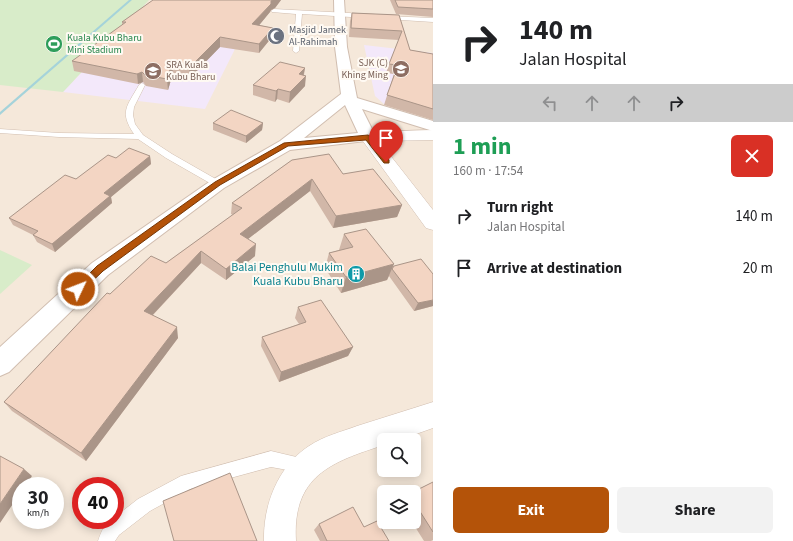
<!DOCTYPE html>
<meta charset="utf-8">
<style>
:root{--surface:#fff;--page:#f2f2f2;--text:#202124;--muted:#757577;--accent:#b45309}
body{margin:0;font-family:"Source Sans 3",sans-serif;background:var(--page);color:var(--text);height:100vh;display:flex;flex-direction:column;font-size:15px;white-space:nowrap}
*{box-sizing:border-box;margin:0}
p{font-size:13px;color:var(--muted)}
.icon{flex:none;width:22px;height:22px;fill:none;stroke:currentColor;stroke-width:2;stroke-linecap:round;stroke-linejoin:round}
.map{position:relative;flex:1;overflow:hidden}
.details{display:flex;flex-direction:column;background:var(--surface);width:360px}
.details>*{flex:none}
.top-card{background:#fff;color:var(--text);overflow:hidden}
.controls{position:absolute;left:377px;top:433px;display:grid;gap:8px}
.controls a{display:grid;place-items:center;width:44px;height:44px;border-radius:6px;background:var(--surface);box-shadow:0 2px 10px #0003;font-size:20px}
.speed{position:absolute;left:12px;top:477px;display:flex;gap:8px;font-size:20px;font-weight:700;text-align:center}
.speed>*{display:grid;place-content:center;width:52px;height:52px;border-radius:50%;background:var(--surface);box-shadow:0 2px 10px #0003;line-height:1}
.speed small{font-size:10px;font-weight:400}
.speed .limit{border:6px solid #d22;background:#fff;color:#111}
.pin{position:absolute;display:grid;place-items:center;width:34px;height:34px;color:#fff;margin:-41px -17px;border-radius:50% 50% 50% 0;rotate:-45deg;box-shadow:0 0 4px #0007}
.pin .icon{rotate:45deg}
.me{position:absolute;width:44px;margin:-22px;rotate:47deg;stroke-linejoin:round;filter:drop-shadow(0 0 3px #0008)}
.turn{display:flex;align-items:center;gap:14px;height:84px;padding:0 20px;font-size:18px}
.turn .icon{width:52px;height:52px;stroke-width:2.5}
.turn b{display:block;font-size:28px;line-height:34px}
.lanes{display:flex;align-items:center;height:38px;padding:0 20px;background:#0003;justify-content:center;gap:20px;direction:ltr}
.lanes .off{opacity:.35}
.round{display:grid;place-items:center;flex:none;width:42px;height:42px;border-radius:6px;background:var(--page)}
.head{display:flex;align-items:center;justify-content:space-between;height:68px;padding:0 20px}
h1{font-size:24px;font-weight:700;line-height:30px;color:#1e9e55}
.cta{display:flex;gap:8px;margin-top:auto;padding:8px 20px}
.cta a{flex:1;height:46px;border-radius:6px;background:var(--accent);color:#fff;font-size:16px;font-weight:700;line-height:46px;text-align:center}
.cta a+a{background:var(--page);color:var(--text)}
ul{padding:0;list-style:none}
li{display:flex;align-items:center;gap:12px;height:52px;padding:0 20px}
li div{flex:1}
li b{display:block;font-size:15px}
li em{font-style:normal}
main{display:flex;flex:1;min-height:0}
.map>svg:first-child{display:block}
.residential{fill:#f5e8da;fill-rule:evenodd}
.education{fill:#f3e8fa}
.green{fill:#d8ecc9}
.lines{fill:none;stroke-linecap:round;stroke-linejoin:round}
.stream{fill:#a5d3da;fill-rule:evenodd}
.service-casing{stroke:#d1beb0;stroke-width:1}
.minor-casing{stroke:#d1beb0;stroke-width:1}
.tertiary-casing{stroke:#d1beb0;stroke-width:2}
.service{fill:#fff;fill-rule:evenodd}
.minor{fill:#fff;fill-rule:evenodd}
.tertiary{fill:#fff;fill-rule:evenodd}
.wall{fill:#d1b7a8}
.shaded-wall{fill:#aa9588}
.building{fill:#f3d5c3;stroke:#aa9588}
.route{fill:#b45309;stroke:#753606}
.labels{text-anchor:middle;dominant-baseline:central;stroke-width:4;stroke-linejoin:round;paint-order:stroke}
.far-worship-label{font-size:10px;fill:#5b616d;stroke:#fffaf3;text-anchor:start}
.far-leisure-label{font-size:10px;fill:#27864d;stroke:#fffaf3;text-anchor:start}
.far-education-label{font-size:10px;fill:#785e54;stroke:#fffaf3;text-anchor:end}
.culture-label{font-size:12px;fill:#0d838f;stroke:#fffaf3;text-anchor:end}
</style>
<main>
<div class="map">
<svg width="433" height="541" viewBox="0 0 433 541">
<rect width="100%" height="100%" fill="#fdf6ec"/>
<path class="residential" d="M 0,0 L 433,0 L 433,541 L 0,541 ZM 384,440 L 414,440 L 414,470 L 384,470 ZM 21,486 L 55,486 L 55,520 L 21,520 ZM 81,486 L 115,486 L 115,520 L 81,520 ZM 384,492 L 414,492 L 414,522 L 384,522 Z"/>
<g class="education">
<path d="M 146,4 L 244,21 L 234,51 L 205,109 L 63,92 Z"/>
<path d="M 364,45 L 433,53 L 433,119 L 385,105 L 375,96 Z"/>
</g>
<g class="green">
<path d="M 0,0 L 149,0 L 63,92 L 0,85 Z"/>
<path d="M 0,250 L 32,265 L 0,294 Z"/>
</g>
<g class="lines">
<path class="stream" d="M 129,0 L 132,0 L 0,115 L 0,112 Z"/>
<defs>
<g id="service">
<path d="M 274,9 L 367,14 L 370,16 L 367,18 L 302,14 L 299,51 L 296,53 L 293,51 L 296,14 L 272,12 L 271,11 Z"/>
<path d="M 384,16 L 433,18 L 433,22 L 386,19 L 383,17 Z"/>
<path d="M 142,83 L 145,85 L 134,107 L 133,115 L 135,124 L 143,135 L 172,154 L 221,182 L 223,184 L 221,186 L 215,186 L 166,158 L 138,139 L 59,137 L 0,133 L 0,129 L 59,133 L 134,134 C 119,112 127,106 139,85 Z"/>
<path d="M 271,451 L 309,460 L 312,465 L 309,470 L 304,473 L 271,467 L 190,489 L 150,511 L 119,535 L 115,541 L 98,541 C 101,533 105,520 115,520 L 115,517 L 138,499 L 181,476 Z"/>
</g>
<g id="minor">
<path d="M 433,130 L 433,140 L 379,141 L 433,210 L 433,230 L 426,228 L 360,137 L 363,134 L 368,132 Z"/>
<path d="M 433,402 L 433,428 L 399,440 L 384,440 L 384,445 C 331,462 292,476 296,541 L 264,541 C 263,505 278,466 309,446 C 324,436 341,432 357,426 C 382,418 408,410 433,402 Z"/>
</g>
<path id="tertiary" d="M 334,0 L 344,0 L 347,47 L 357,98 L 433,121 L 433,131 L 362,109 L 376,137 L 374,140 L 290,150 L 224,188 L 108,275 L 9,372 L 0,376 L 0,347 L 92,263 L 212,180 L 280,141 L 341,94 L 335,47 ZM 345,105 L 358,133 L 304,138 Z"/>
</defs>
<use href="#service" class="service-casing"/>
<use href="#minor" class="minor-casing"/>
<use href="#tertiary" class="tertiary-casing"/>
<use href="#service" class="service"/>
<use href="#minor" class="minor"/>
<use href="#tertiary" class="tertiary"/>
</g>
<g class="wall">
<path d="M 153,0 L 281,0 L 275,8 L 271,10 L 270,12 L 259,25 L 273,28 L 272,37 L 259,53 L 220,47 L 190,78 L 173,73 L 168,90 L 146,86 L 143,82 L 138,84 L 74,71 L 72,61 L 122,25 L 122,22 Z"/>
<path d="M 390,0 L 433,0 L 433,17 L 396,14 Z"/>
<path d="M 352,13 L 399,15 L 410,50 L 433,54 L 433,120 L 384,105 L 394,74 L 386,73 L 389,64 L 399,40 L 349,37 L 350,21 Z"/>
<path d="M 305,68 L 304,75 L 305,86 L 289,103 L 277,99 L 275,102 L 253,95 L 253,85 Z"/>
<path d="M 213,123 L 263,123 L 262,130 L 246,143 L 213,130 Z"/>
<path d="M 150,156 L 151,164 L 111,197 L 112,203 L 55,252 L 37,242 L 33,235 L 13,225 L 9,218 L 76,179 Z"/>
<path d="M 292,160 L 343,174 L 402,205 L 397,217 L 333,228 L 310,191 L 248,239 L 255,256 L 226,280 L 201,263 L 153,315 L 178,338 L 86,461 L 12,411 L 4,402 L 110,294 L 166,263 L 233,215 L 231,214 L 232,203 Z"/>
<path d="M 344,234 L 394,266 L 433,306 L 414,311 L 389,276 L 387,280 L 341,293 L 325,268 L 329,253 L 339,250 Z"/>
<path d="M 298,307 L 353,347 L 348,356 L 279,382 L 261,346 L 262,337 L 299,324 L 295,318 Z"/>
<path d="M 433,482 L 433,540 L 431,541 L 424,541 L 412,522 L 414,522 L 414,492 Z"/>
<path d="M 319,524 L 389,541 L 320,541 L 314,530 Z"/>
</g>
<g class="shaded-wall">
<path d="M 273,0 L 281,0 L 275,8 L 271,10 L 270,12 L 252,34 L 252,24 L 271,1 Z"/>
<path d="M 273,28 L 272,37 L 259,53 L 259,44 Z"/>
<path d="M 220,37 L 220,47 L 190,78 L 189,68 Z"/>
<path d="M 172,63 L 173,73 L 168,90 L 167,79 Z"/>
<path d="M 305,68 L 303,77 L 299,74 Z"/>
<path d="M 142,72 L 143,82 L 138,84 L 137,74 Z"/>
<path d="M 306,76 L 305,86 L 289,103 L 290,92 Z"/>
<path d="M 278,89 L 277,99 L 275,102 L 276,91 Z"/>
<path d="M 263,123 L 262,130 L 246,143 L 246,136 Z"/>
<path d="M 150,156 L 151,164 L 111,197 L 112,203 L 55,252 L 52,244 L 104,193 Z"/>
<path d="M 312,179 L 310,191 L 239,246 L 240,234 Z"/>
<path d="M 402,205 L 397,217 L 333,228 L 336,216 Z"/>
<path d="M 256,244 L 255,256 L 226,280 L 226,269 Z"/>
<path d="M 201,251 L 201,263 L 146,322 L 144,311 Z"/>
<path d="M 394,264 L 387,280 L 341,293 L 346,277 Z"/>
<path d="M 433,300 L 433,306 L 414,311 L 418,303 Z"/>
<path d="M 177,327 L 178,338 L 86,461 L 81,453 Z"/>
<path d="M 353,347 L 348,356 L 279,382 L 281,372 Z"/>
<path d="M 24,469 L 32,476 L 25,486 L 21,486 L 21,492 L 0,523 L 0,504 Z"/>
</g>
<g class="building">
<path d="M 153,0 L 273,0 L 271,1 L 271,4 L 252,24 L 273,28 L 259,44 L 220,37 L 189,68 L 172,63 L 167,79 L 145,75 L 142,72 L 137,74 L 72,61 L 126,22 L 122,22 Z"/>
<path d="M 395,0 L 433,0 L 433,9 L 398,7 Z"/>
<path d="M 352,13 L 399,15 L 410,50 L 433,54 L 433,109 L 387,95 L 398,65 L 389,64 L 402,31 L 351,28 Z"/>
<path d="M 280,62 L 305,68 L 299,74 L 306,76 L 290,92 L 278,89 L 276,91 L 253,85 Z"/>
<path d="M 231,110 L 263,123 L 246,136 L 213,123 Z"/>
<path d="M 129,148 L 150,156 L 104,193 L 110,196 L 52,244 L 33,235 L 38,231 L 9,218 L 65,175 L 76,179 L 108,155 L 116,158 Z"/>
<path d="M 329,154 L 343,174 L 373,169 L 402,205 L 336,216 L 312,179 L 240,234 L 256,244 L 226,269 L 201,251 L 144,311 L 177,327 L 81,453 L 4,402 L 107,293 L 110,294 L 151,256 L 166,263 L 242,208 L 232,203 L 292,160 Z"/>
<path d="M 366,229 L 394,264 L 346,277 L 329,253 L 353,247 L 344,234 Z"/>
<path d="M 421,259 L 433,274 L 433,300 L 418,303 L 392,269 L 394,266 Z"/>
<path d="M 321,300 L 353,347 L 281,372 L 262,337 L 306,322 L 298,307 Z"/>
<path d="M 0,456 L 24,469 L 0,504 Z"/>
<path d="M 230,473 L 257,541 L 174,541 L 163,501 Z"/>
<path d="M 433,482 L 433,532 L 414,502 L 414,492 L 413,492 Z"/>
<path d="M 353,507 L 364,527 L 377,521 L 389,541 L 327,541 L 319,524 Z"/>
</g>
<path class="route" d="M 368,135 L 370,136 L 389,160 L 389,163 L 384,163 L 366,140 L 288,146 L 220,185 L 103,271 L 82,291 L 75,291 L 74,289 L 97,266 L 215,182 L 284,143 Z"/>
<defs>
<symbol id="mosque-disc" viewBox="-11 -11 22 22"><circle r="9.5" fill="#6b7280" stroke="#fffaf3"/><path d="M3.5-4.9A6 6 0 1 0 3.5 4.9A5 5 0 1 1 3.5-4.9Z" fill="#fff"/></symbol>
<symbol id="stadium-disc" viewBox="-11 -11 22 22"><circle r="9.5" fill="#2e9e5b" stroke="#fffaf3"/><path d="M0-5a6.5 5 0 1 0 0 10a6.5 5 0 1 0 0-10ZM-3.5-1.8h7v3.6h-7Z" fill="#fff"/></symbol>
<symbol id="school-disc" viewBox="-11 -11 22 22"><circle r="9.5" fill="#8d6e63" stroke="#fffaf3"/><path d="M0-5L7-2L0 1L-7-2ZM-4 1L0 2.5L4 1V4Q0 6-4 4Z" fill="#fff"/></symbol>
<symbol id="building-disc" viewBox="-11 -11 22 22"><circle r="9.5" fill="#0f9aa8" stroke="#fffaf3"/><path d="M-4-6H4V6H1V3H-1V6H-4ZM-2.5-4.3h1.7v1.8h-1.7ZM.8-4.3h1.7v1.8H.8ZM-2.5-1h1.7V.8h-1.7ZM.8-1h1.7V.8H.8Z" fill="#fff"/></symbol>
</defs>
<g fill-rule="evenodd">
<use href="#mosque-disc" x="266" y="26" width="20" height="20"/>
<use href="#stadium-disc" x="44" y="34" width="20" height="20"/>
<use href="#school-disc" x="391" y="59" width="20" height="20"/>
<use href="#school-disc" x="143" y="61" width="20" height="20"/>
<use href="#building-disc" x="346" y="264" width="20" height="20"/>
</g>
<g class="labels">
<g class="far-worship-label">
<text x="289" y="30">Masjid Jamek<tspan x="289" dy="12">Al-Rahimah</tspan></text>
</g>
<g class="far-leisure-label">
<text x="67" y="38">Kuala Kubu Bharu<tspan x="67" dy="12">Mini Stadium</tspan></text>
</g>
<g class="far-education-label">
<text x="388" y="63">SJK (C)<tspan x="388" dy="12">Khing Ming</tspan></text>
<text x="166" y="65" text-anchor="start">SRA Kuala<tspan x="166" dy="12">Kubu Bharu</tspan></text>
</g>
<g class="culture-label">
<text x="343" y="267">Balai Penghulu Mukim<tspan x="343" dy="14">Kuala Kubu Bharu</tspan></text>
</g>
</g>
</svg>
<div class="controls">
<a><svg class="icon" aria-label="search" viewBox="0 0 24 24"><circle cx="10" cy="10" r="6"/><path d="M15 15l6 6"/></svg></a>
<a><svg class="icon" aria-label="layers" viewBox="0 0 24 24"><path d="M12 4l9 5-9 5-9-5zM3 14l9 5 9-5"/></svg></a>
</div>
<div class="speed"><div>30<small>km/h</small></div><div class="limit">40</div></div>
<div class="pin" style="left:386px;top:162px;background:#d93025"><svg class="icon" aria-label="arrive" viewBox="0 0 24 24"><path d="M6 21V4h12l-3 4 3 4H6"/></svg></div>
<svg class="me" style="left:78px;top:289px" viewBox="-20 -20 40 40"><circle r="17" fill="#b45309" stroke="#fff" stroke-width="3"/><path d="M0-11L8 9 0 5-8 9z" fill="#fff"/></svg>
</div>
<section class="details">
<div class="top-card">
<div class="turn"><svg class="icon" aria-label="right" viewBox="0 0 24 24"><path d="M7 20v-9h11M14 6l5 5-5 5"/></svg><div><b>140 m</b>Jalan Hospital</div></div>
<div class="lanes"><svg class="icon off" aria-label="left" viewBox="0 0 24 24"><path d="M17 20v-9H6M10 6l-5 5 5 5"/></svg><svg class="icon off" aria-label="ahead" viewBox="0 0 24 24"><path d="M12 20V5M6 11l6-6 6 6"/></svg><svg class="icon off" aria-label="ahead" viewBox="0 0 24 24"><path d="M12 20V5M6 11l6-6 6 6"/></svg><svg class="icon" aria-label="right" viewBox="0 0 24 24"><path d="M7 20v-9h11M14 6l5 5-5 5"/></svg></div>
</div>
<div class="head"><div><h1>1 min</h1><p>160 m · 17:54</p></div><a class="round" style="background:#d93025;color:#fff"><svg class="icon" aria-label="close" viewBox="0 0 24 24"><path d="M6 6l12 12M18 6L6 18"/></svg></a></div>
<ul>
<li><svg class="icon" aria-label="right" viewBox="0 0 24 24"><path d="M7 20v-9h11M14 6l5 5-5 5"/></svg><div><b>Turn right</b><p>Jalan Hospital</p></div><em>140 m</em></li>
<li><svg class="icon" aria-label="arrive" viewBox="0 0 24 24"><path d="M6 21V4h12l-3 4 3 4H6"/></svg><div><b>Arrive at destination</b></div><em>20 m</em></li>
</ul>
<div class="cta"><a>Exit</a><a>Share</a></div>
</section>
</main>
